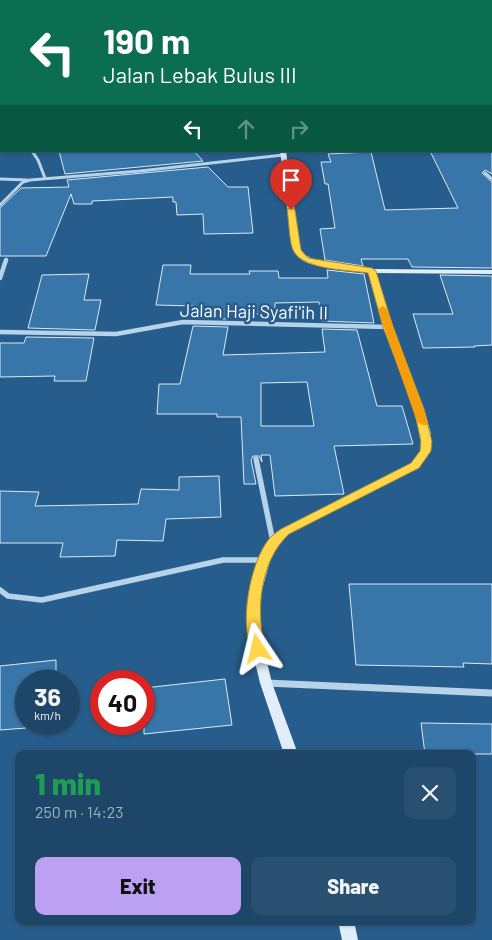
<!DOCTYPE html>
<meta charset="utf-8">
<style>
:root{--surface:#1d4669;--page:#2a5071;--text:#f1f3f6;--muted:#a0b1c0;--line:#3b5e7d;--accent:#bca0f2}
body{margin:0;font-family:Barlow,sans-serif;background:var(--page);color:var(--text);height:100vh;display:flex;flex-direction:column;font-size:19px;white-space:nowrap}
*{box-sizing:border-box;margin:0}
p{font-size:16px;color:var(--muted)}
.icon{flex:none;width:28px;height:28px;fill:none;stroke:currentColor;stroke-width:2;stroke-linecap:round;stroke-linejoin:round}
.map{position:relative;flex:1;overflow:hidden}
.sheet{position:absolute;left:15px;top:750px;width:461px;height:175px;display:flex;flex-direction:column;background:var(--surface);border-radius:10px;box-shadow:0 1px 4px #0004,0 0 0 1px var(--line)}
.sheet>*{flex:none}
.hud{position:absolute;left:0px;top:0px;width:492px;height:152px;box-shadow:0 1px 4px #0004,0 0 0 1px var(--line);background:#0b6e4f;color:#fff;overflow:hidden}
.speed{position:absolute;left:15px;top:670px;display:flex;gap:10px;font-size:25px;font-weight:700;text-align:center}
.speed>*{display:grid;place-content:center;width:65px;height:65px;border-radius:50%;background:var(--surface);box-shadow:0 1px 4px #0004,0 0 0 1px var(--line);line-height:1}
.speed small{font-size:12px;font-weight:400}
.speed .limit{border:8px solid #d22;background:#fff;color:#111}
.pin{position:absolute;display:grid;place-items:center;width:42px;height:42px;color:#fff;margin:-51px -21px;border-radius:50% 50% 50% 0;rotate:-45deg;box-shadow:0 0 5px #0007}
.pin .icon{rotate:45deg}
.me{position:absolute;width:55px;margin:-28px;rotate:350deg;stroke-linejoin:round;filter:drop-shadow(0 0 4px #0008)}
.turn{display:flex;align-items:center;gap:18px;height:105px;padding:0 20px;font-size:22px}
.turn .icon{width:65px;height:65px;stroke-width:2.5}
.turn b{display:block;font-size:35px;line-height:42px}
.lanes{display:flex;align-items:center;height:48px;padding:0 20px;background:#0003;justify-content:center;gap:25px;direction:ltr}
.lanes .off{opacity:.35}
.round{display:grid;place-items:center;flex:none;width:52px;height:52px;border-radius:10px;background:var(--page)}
.headline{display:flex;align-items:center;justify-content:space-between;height:85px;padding:0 20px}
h1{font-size:30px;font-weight:800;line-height:38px;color:#1e9e55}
.button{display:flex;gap:10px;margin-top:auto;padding:10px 20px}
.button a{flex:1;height:58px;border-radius:10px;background:var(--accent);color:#111;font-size:20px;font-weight:800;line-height:58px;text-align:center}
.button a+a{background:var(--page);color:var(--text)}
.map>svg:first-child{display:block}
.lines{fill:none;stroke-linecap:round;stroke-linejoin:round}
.river{fill:#1c466c;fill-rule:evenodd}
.building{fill:#3875a8;stroke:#daebf8;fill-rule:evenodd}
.street-far4{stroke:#b6d3ea;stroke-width:2.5}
.street-far3{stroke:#b6d3ea;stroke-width:3}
.street-far2{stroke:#b6d3ea;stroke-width:4.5}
.street-far1{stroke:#b6d3ea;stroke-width:5.5}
.street{stroke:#b6d3ea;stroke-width:7}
.secondary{fill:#e1edf8;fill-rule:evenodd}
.route{fill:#ffd54a;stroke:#a68a30}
.slow{fill:#f59e0b}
.labels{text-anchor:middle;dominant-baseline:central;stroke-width:5;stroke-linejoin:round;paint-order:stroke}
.street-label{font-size:18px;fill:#fff;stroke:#275d8c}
</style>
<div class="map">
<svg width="492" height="940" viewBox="0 0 492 940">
<rect width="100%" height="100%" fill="#275d8c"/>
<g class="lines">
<g class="river">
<rect x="491" y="11" width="1" height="12"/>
<rect x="0" y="65" width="1" height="14"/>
</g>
</g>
<g class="building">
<path d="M 59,151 L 194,151 L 203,161 L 65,174 Z"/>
<path d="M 430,151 L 492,151 L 492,174 L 485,170 L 482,173 L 492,182 L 492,268 L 412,267 L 408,259 L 361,259 L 363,266 L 325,260 L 320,229 L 335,228 L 328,184 L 325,184 L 321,162 L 331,162 L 328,154 L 371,152 L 385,210 L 458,208 Z"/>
<path d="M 208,167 L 228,187 L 248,187 L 253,233 L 204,234 L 203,214 L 177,215 L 176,202 L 173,202 L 173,197 L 92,201 L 92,204 L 74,204 L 71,194 L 46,256 L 0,256 L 0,208 L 21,188 L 69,187 L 67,180 Z"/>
<path d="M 163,265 L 191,265 L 190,274 L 250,274 L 249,271 L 278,271 L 279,278 L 328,278 L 327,270 L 364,274 L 374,323 L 321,321 L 319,302 L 275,303 L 275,314 L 230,314 L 229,319 L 195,318 L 197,308 L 193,308 L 194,306 L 156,305 Z"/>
<path d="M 89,274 L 84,300 L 101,300 L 95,330 L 28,328 L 42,275 Z"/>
<path d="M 440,275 L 492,276 L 492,345 L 474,346 L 475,347 L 423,348 L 413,314 L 453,314 Z"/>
<path d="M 193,326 L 228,327 L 223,355 L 325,352 L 322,329 L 357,330 L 377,406 L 402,406 L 413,444 L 334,446 L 344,494 L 275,496 L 270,455 L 261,455 L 262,462 L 259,456 L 253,456 L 251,460 L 256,484 L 244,484 L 241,417 L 217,417 L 217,414 L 157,414 L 159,384 L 180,384 ZM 307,382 L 314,426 L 261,426 L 261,383 Z"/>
<path d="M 26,337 L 94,338 L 86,381 L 54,381 L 55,376 L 0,377 L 0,343 L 24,343 Z"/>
<path d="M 219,476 L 221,517 L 166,519 L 163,541 L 117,540 L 115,556 L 60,557 L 63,543 L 0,543 L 0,491 L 39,492 L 35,506 L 138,504 L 141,489 L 179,490 L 179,477 Z"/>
<path d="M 349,584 L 492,584 L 492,664 L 463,663 L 464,667 L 356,665 Z"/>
<path d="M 56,660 L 56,681 L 26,681 L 26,728 L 0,730 L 0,666 Z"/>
<path d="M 225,679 L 232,725 L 144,734 L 144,688 Z"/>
<path d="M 421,723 L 492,724 L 492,754 L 425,754 Z"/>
</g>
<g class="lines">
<g class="street-far4">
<path d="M 0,0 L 12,0"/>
<path d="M 167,0 L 169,1"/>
</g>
<g class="street-far3">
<path d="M 32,151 L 38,160 L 45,178"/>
<path d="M 485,173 L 492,179"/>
<path d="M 0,179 L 27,180"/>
<path d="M 0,205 L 23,182 L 30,180 L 140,171 L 283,155"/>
</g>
<g class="street-far2">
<path d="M 0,278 L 6,260"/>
<path d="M 0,332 L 116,334 L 183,322 L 388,327"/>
</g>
<g class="street-far1">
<path d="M 256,459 L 273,542"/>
<path d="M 0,590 L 8,596 L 42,600 L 223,560 L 264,560"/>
</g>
<path class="street" d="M 266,683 L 492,693"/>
<g class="secondary">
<rect x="290" y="0" width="4" height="1"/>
<path d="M 280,151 L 286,151 L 300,246 L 303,254 L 317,261 L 372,269 L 492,270 L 492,274 L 376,273 L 392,327 L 424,409 L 431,434 L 430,451 L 419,468 L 289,534 L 273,550 L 260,597 L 260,633 L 272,683 L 298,754 L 284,754 L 260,683 L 248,633 L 248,597 L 263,549 L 281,530 L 411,464 L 420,451 L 421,434 L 414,409 L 384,327 L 369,273 C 352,270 309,269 298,257 C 295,254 294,250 292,246 Z"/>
<path d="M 338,921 L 354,921 L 358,940 L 342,940 Z"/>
</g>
</g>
<path class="route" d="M 291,207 L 295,210 L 301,250 L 308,258 L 372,268 L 376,271 L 393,327 L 424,409 L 432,442 L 431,451 L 419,468 L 289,534 C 259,562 256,611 265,649 L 263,653 L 253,653 C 238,626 250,562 269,539 C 272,535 277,532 281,529 L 411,463 L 420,451 L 421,442 L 414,409 L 383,327 L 368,273 C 348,270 306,270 294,252 C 289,244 289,220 287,210 Z"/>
<path class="slow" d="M 383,306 L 387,309 L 428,422 L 427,425 L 423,425 L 417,422 L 378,309 Z"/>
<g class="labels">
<g class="street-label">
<text transform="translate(254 311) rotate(1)">Jalan Haji Syafi'ih II</text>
</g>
</g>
</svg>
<div class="speed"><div>36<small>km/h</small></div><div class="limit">40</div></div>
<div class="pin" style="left:291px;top:210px;background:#d93025"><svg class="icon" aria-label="arrive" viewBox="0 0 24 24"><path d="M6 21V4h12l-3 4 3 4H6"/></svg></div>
<svg class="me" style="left:258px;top:649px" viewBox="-20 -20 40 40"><path d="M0-17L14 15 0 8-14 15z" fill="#ffd54a" stroke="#fff" stroke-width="4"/></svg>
<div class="hud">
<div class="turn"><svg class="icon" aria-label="left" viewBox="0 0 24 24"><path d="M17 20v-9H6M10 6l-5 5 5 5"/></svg><div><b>190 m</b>Jalan Lebak Bulus III</div></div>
<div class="lanes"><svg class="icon" aria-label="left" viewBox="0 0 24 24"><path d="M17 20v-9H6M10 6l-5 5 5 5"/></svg><svg class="icon off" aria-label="ahead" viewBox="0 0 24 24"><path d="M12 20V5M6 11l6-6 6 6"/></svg><svg class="icon off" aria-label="right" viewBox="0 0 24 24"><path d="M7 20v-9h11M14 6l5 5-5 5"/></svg></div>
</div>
<section class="sheet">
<div class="headline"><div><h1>1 min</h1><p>250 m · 14:23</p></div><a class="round"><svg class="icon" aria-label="close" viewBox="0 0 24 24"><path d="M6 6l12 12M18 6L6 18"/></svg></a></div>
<div class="button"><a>Exit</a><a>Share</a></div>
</section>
</div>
